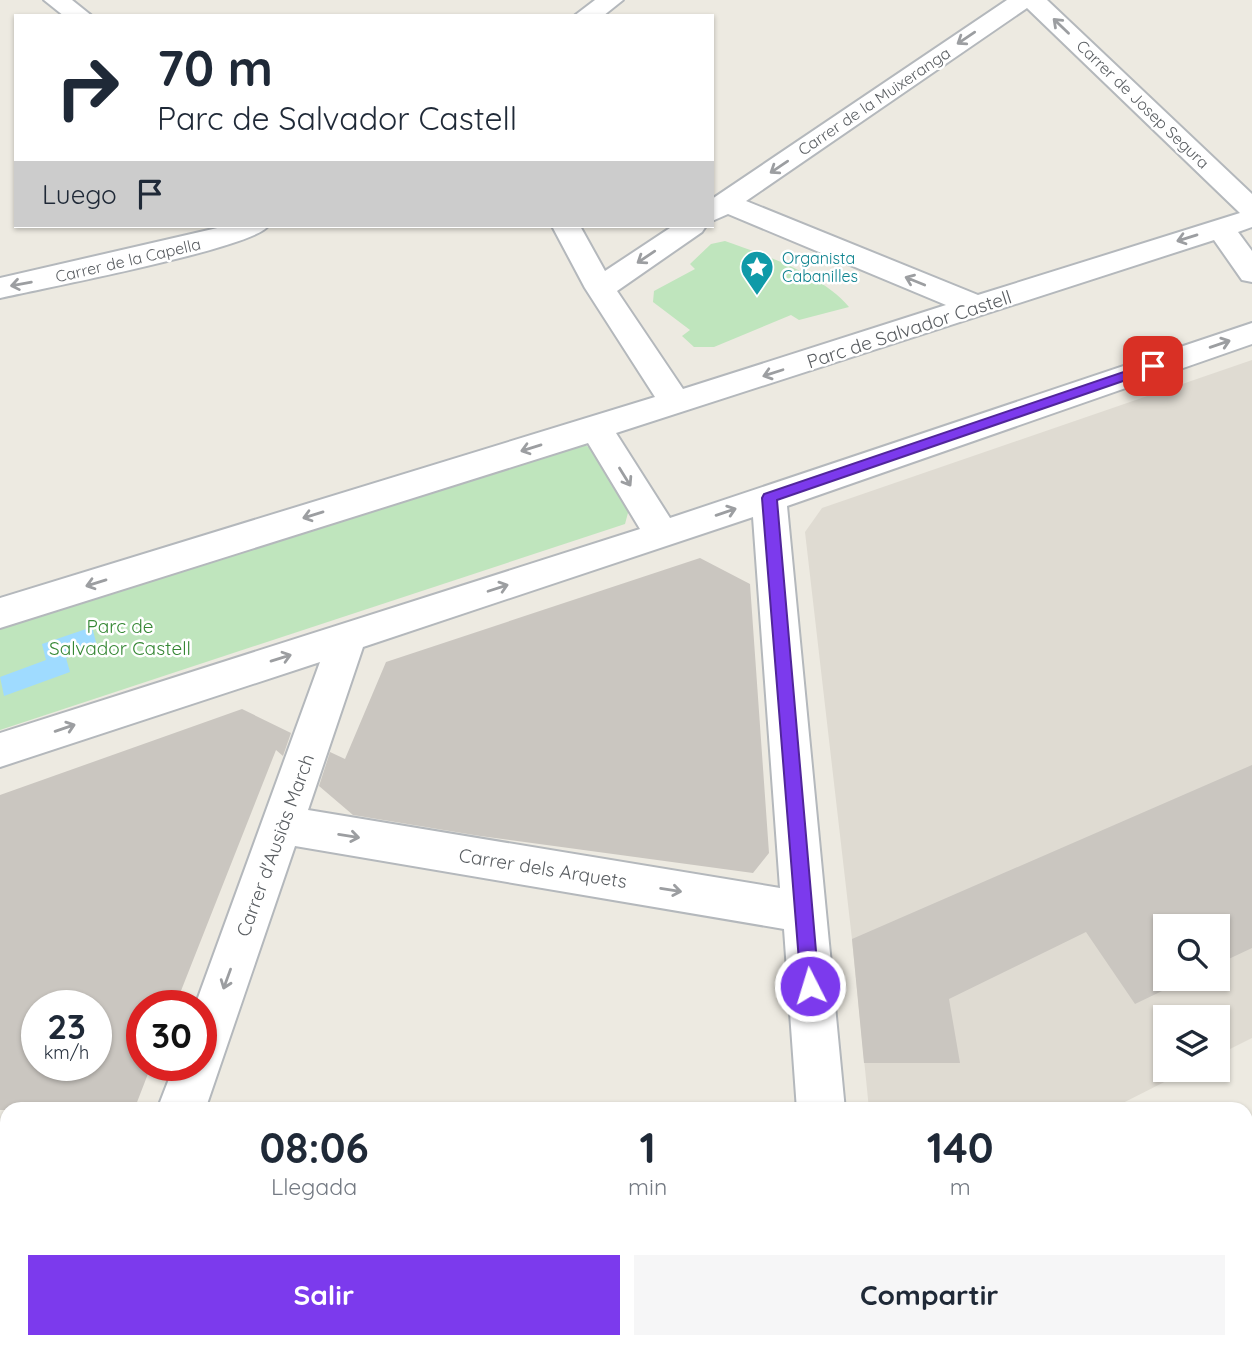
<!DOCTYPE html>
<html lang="es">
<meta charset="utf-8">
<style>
:root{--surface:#fff;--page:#f6f6f7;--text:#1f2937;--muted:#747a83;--accent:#7c3aed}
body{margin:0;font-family:Quicksand,sans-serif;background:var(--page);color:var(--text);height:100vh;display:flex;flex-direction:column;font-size:26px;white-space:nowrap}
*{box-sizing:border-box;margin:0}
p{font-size:23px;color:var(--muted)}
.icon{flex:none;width:38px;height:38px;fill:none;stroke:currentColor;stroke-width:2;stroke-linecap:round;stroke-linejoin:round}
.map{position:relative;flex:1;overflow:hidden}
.sheet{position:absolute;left:0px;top:1102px;width:1253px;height:247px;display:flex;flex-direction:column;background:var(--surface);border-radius:21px 21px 0 0;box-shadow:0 2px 5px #0004}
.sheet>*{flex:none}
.top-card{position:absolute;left:14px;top:14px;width:700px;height:214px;border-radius:0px;box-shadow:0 2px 5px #0004;background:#fff;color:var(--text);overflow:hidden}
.controls{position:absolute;left:1153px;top:914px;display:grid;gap:14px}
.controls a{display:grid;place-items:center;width:77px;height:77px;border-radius:0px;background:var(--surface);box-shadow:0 2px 5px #0004;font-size:35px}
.speed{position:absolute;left:21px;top:990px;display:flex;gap:14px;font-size:35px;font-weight:700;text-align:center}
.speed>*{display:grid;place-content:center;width:91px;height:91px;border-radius:50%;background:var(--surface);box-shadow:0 2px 5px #0004;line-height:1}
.speed small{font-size:18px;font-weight:400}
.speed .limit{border:10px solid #d22;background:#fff;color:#111}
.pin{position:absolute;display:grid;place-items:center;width:60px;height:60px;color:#fff;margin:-30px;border-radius:14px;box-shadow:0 4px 10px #0006}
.me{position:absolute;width:77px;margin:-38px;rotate:355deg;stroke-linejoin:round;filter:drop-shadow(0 0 5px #0008)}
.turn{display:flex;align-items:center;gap:24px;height:147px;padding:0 28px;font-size:32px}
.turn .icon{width:91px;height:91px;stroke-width:2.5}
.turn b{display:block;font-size:49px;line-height:60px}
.then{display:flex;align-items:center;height:66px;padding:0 28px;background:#0003;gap:14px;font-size:26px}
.eta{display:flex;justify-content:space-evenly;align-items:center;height:119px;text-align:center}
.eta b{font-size:42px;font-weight:700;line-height:49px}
.action{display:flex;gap:14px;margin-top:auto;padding:14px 28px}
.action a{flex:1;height:80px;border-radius:0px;background:var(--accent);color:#fff;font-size:28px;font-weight:700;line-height:80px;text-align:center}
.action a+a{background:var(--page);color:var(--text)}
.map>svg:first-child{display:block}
.education{fill:#dfdbd2;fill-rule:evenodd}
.green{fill:#bfe5bd}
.water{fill:#9fdbff}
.building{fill:#cac6c0;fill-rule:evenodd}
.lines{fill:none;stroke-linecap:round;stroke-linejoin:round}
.minor-casing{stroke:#b4b8bc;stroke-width:4}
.minor{fill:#fff;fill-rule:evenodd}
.oneway{stroke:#9c9ea1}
.route{fill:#7c3aed;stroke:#51269a;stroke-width:2}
.labels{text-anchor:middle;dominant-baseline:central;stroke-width:5;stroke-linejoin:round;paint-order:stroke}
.far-street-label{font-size:16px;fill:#5a5e62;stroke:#fff}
.far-culture-label{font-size:16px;fill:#0d838f;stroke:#fff;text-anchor:start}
.street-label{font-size:19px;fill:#5a5e62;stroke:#fff}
.park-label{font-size:19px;fill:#358734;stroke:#fff}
</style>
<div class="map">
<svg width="1252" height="1348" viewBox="0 0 1252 1348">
<rect width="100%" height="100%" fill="#edeae1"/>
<path class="education" d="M 1252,360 L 1252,1038 L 1218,1055 L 1218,1017 L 1166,1017 L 1166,1069 L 1190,1069 L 1111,1109 L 869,1109 L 852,939 L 805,532 L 822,508 ZM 1166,926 L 1218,926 L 1218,978 L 1166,978 Z"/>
<g class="green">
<path d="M 725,241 C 765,255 821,274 849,307 L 799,320 L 791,315 L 714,347 L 694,347 L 682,336 L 690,330 L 653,302 L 654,291 L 695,269 L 690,264 L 711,244 Z"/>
<path d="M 582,443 L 600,454 L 629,509 L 625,524 L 0,730 L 0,624 Z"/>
</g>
<path class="water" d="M 92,627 L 97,646 L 66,658 L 70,672 L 4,696 L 0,677 L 46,660 L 42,644 Z"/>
<g class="building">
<path d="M 700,558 L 750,584 L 769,853 L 753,873 L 480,836 L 353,815 L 319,786 L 330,752 L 345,759 L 386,662 Z"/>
<path d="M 242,709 L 291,733 L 283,756 L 276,750 L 175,1006 L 142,1006 L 142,1066 L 151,1066 L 134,1110 L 0,1110 L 0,795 ZM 37,1006 L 96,1006 L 96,1066 L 37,1066 Z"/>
<path d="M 1252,765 L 1252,948 L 1218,964 L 1218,926 L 1166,926 L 1166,978 L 1189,978 L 1135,1004 L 1086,932 L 949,999 L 960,1063 L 864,1063 L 852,939 Z"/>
</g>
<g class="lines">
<defs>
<g id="minor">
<path d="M 44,0 L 72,0 L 92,16 L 64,16 Z"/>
<path d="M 595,0 L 623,0 L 603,16 L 574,16 Z"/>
<path d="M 1007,0 L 1047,0 L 1252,194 L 1252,227 L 1238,232 L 1252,251 L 1252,282 L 1242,280 L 1214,240 L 616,433 L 670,518 L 1252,323 L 1252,344 L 787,506 L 845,1110 L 797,1110 L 784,929 L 295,846 L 205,1110 L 157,1110 L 174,1066 L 201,1066 L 201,1006 L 195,1006 L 320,662 L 0,767 L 0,733 L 640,529 L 588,443 L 0,628 L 0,598 L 655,397 L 585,288 L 552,226 L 580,226 L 605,271 L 673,226 L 706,226 L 702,232 L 617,291 L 683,389 L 946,305 L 728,214 L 712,221 L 712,199 ZM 1027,8 L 1240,213 L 978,295 L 746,201 ZM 753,517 L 780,888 L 308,810 L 363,647 Z"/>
<path d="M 226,226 L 268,226 C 254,248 39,289 0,298 L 0,278 Z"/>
<path d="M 71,1342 L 125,1342 L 123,1348 L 69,1348 Z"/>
<rect x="814" y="1342" width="54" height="6"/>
</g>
</defs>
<use href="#minor" class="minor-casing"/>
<use href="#minor" class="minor"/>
</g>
<defs><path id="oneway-shaft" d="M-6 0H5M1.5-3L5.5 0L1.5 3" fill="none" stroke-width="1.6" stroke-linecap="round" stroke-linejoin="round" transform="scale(1.75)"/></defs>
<g class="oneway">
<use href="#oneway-shaft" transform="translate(1061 26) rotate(-136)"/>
<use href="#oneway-shaft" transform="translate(966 38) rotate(146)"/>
<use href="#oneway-shaft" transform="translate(779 167) rotate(146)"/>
<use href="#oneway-shaft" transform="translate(1187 238) rotate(163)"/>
<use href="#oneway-shaft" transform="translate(646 257) rotate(146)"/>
<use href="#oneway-shaft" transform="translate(915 281) rotate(-158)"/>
<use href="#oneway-shaft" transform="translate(21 284) rotate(170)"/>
<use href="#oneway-shaft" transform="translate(1220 344) rotate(-19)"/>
<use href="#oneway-shaft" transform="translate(773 373) rotate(162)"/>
<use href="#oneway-shaft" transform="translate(531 448) rotate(163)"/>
<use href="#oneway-shaft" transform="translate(625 477) rotate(58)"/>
<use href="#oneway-shaft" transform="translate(726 512) rotate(-19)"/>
<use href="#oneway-shaft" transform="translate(313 515) rotate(163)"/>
<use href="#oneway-shaft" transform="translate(96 583) rotate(163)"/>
<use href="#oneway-shaft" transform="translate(498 588) rotate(-18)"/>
<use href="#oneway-shaft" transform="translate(281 658) rotate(-17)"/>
<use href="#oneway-shaft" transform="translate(65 728) rotate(-19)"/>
<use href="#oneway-shaft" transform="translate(349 836) rotate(9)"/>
<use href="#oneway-shaft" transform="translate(671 890) rotate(9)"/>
<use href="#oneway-shaft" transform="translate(227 979) rotate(110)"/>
</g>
<path class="route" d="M 1153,362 L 1158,363 L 1158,369 L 777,500 L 819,986 L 817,992 L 810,995 L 803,992 L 801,986 L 762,498 L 764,494 Z"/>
<defs>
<symbol id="sight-pin" viewBox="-11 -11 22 30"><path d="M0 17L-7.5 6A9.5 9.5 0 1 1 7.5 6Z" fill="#0f9aa8" stroke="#fff"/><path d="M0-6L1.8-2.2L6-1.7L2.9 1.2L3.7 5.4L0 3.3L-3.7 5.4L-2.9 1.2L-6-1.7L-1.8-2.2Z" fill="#fff"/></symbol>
</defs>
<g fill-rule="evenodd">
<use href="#sight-pin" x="738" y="248" width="38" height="52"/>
</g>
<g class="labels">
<g class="far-street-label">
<text transform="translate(874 101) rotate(-34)">Carrer de la Muixeranga</text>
<text transform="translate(1143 104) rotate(44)">Carrer de Josep Segura</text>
<text transform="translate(128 260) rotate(-13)">Carrer de la Capella</text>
</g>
<g class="far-culture-label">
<text x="782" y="258">Organista<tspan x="782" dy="18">Cabanilles</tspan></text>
</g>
<g class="street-label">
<text transform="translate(909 329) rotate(-18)">Parc de Salvador Castell</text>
<text transform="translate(275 845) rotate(-70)">Carrer d'Ausiàs March</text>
<text transform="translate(543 868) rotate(9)">Carrer dels Arquets</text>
</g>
<g class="park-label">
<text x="120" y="626">Parc de<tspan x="120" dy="22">Salvador Castell</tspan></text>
</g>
</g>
</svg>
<div class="controls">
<a><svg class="icon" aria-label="search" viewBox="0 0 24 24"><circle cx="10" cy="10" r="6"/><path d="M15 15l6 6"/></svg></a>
<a><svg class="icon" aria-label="layers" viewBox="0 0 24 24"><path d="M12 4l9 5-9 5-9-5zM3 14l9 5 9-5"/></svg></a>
</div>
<div class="speed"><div>23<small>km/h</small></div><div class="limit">30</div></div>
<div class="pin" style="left:1153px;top:366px;background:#d93025"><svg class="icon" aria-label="arrive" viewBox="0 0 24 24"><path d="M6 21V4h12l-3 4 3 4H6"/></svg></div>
<svg class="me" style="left:810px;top:986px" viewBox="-20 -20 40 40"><circle r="17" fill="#7c3aed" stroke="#fff" stroke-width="3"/><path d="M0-11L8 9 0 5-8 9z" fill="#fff"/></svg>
<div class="top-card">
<div class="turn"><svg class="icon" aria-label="right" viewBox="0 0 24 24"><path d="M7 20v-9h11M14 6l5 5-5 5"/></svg><div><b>70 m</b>Parc de Salvador Castell</div></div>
<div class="then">Luego<svg class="icon" aria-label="arrive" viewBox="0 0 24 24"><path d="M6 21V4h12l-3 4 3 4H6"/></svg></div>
</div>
<section class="sheet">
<div class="eta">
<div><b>08:06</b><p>Llegada</p></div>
<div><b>1</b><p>min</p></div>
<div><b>140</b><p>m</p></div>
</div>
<div class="action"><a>Salir</a><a>Compartir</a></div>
</section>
</div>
